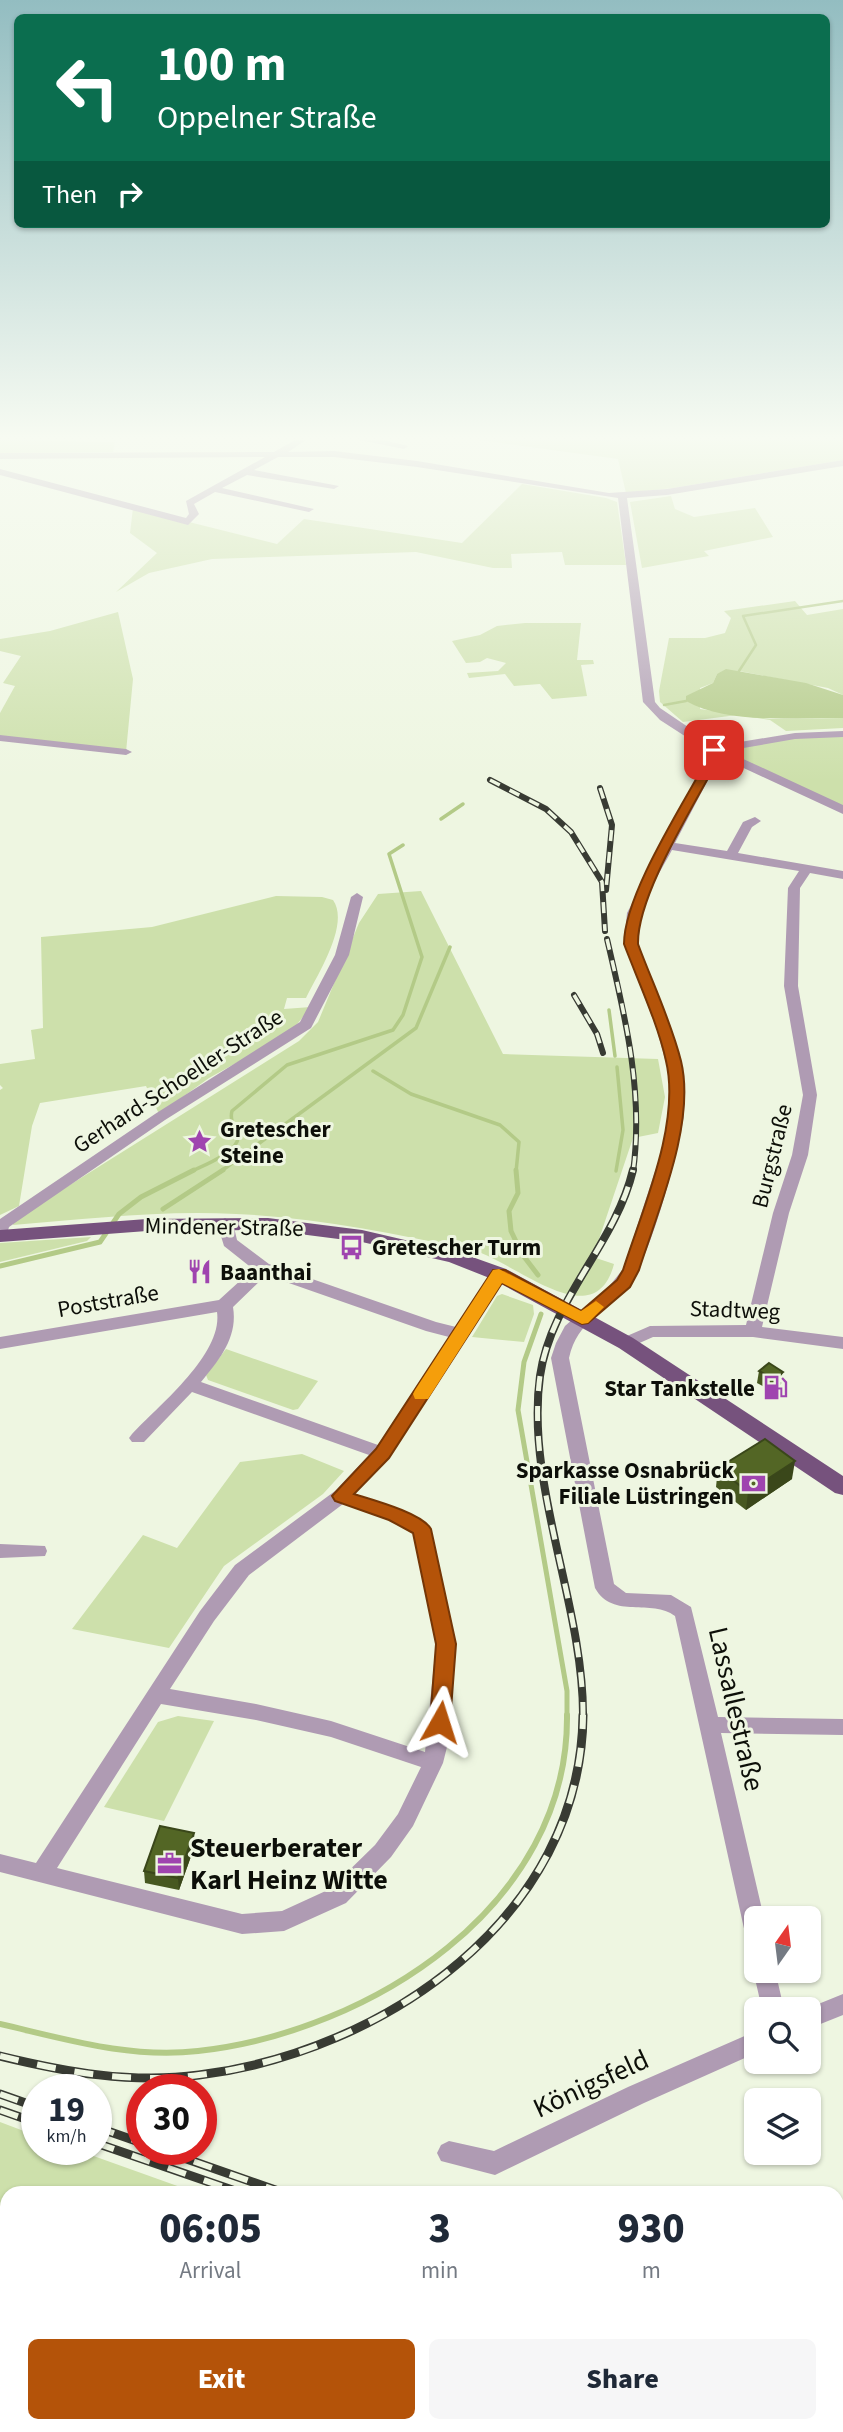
<!DOCTYPE html>
<meta charset="utf-8">
<style>
:root{--surface:#fff;--page:#f6f6f7;--text:#1f2937;--muted:#747a83;--accent:#b45309}
body{margin:0;font-family:"Source Sans 3",sans-serif;background:var(--page);color:var(--text);height:100vh;display:flex;flex-direction:column;font-size:26px;white-space:nowrap}
*{box-sizing:border-box;margin:0}
p{font-size:23px;color:var(--muted)}
.icon{flex:none;width:38px;height:38px;fill:none;stroke:currentColor;stroke-width:2;stroke-linecap:round;stroke-linejoin:round}
.map{position:relative;flex:1;overflow:hidden}
.drawer{position:absolute;left:0px;top:2186px;width:844px;height:247px;display:flex;flex-direction:column;background:var(--surface);border-radius:21px 21px 0 0;box-shadow:0 2px 5px #0004}
.drawer>*{flex:none}
.guide{position:absolute;left:14px;top:14px;width:816px;height:214px;border-radius:10px;box-shadow:0 2px 5px #0004;background:#0b6e4f;color:#fff;overflow:hidden}
.needle{width:46px;rotate:14deg}
.fabs{position:absolute;left:744px;top:1906px;display:grid;gap:14px}
.fabs a{display:grid;place-items:center;width:77px;height:77px;border-radius:10px;background:var(--surface);box-shadow:0 2px 5px #0004;font-size:35px}
.speed{position:absolute;left:21px;top:2074px;display:flex;gap:14px;font-size:35px;font-weight:700;text-align:center}
.speed>*{display:grid;place-content:center;width:91px;height:91px;border-radius:50%;background:var(--surface);box-shadow:0 2px 5px #0004;line-height:1}
.speed small{font-size:18px;font-weight:400}
.speed .limit{border:10px solid #d22;background:#fff;color:#111}
.pin{position:absolute;display:grid;place-items:center;width:60px;height:60px;color:#fff;margin:-30px;border-radius:14px;box-shadow:0 4px 10px #0006}
.me{position:absolute;width:77px;margin:-38px;rotate:6deg;stroke-linejoin:round;filter:drop-shadow(0 0 5px #0008)}
.turn{display:flex;align-items:center;gap:24px;height:147px;padding:0 28px;font-size:32px}
.turn .icon{width:91px;height:91px;stroke-width:2.5}
.turn b{display:block;font-size:49px;line-height:60px}
.then{display:flex;align-items:center;height:66px;padding:0 28px;background:#0003;gap:14px;font-size:26px}
.eta{display:flex;justify-content:space-evenly;align-items:center;height:119px;text-align:center}
.eta b{font-size:42px;font-weight:800;line-height:49px}
.button{display:flex;gap:14px;margin-top:auto;padding:14px 28px}
.button a{flex:1;height:80px;border-radius:10px;background:var(--accent);color:#fff;font-size:28px;font-weight:800;line-height:80px;text-align:center}
.button a+a{background:var(--page);color:var(--text)}
.map>svg:first-child{display:block}
.green{fill:#cde0ab}
.water{fill:#b3ca87}
.lines{fill:none;stroke-linecap:round;stroke-linejoin:round}
.stream-far3{stroke:#b3ca87;stroke-width:2.5}
.stream-far2{stroke:#b3ca87;stroke-width:3.5}
.stream-far1{stroke:#b3ca87;stroke-width:5}
.stream{stroke:#b3ca87;stroke-width:6}
.minor{fill:#af9bb3;fill-rule:evenodd}
.major{fill:#76527d;fill-rule:evenodd}
.rail-far2-casing{stroke:#383b33;stroke-width:6}
.rail-far1-casing{stroke:#383b33;stroke-width:8}
.rail-casing{stroke:#383b33;stroke-width:9}
.rail-far2{stroke:#eef6e1;stroke-width:3.5;stroke-dasharray:11;stroke-linecap:butt}
.rail-far1{stroke:#eef6e1;stroke-width:5;stroke-dasharray:15;stroke-linecap:butt}
.rail{stroke:#eef6e1;stroke-width:6;stroke-dasharray:19;stroke-linecap:butt}
.wall{fill:#475820}
.shaded-wall{fill:#3a471a}
.building{fill:#536625;stroke:#3a471a;stroke-width:2}
.route{fill:#b45309;stroke:#753606;stroke-width:2}
.slow{fill:#f59e0b}
.labels{text-anchor:middle;dominant-baseline:central;stroke-width:6;stroke-linejoin:round;paint-order:stroke}
.street-label{font-size:23px;fill:#0d0f09;stroke:#eef6e1}
.poi-label{font-size:23px;font-weight:bold;fill:#0d0f09;stroke:#eef6e1;text-anchor:start}
.near-street-label{font-size:28px;fill:#0d0f09;stroke:#eef6e1}
.near-poi-label{font-size:28px;font-weight:bold;fill:#0d0f09;stroke:#eef6e1;text-anchor:start}
</style>
<div class="map">
<svg width="843" height="2432" viewBox="0 0 843 2432">
<rect width="100%" height="100%" fill="#eef6e1"/>
<g class="green">
<path d="M 0,440 L 115,442 L 113,452 L 0,453 Z"/>
<path d="M 478,440 L 843,440 L 843,460 L 673,488 L 626,493 L 618,459 Z"/>
<path d="M 522,484 L 606,498 L 617,502 L 626,565 L 565,565 L 562,552 L 511,554 L 512,568 L 493,568 L 416,552 L 212,559 L 149,573 L 116,592 L 157,553 L 130,533 L 133,508 L 277,544 L 304,519 L 462,543 Z"/>
<path d="M 671,496 L 675,509 L 694,517 L 755,508 L 773,537 L 704,551 L 709,556 L 642,568 L 630,502 Z"/>
<path d="M 795,601 L 807,615 L 843,609 L 843,695 L 828,688 L 739,671 L 717,674 L 713,683 L 700,688 L 700,709 L 770,719 L 843,718 L 843,728 L 786,731 L 770,720 L 737,715 L 683,722 L 660,702 L 659,691 L 669,638 L 705,638 L 725,633 L 731,618 L 724,611 Z"/>
<path d="M 118,612 L 133,679 L 126,752 L 0,738 L 0,713 L 15,686 L 3,683 L 21,656 L 0,651 L 0,639 L 50,631 Z"/>
<path d="M 525,623 L 581,623 L 577,660 L 593,660 L 594,664 L 581,665 L 587,696 L 552,699 L 540,684 L 514,686 L 505,674 L 469,678 L 467,673 L 498,671 L 506,663 L 487,658 L 480,662 L 466,663 L 452,641 L 480,635 L 497,626 Z"/>
<path d="M 843,734 L 843,810 L 714,750 L 747,742 Z"/>
<path d="M 421,891 L 503,1054 L 658,1059 L 665,1097 L 658,1133 L 633,1138 L 593,1257 L 614,1264 C 594,1340 511,1257 468,1249 C 391,1233 314,1217 236,1214 C 162,1210 87,1219 13,1225 L 14,1220 L 299,1041 L 318,1022 L 359,923 L 378,894 Z"/>
<path d="M 276,896 L 322,897 L 333,900 C 350,924 318,974 306,998 L 287,998 L 284,1009 L 311,1007 L 290,1033 L 209,1078 L 159,1114 L 146,1086 L 40,1103 L 32,1126 L 19,1206 L 0,1215 L 0,1090 L 3,1088 L 0,1085 L 0,1064 L 35,1059 L 31,1030 L 43,1028 L 41,937 L 152,927 Z"/>
<path d="M 91,1237 L 87,1241 L 0,1262 L 0,1243 Z"/>
<path d="M 502,1294 L 533,1305 L 534,1314 L 524,1342 L 472,1337 L 497,1296 Z"/>
<path d="M 226,1349 L 318,1381 L 298,1409 L 293,1410 L 208,1380 L 206,1375 Z"/>
<path d="M 302,1454 L 344,1471 L 323,1494 L 224,1566 L 169,1648 L 72,1629 L 143,1535 L 177,1548 L 240,1462 Z"/>
<path d="M 178,1716 L 214,1721 L 164,1821 L 104,1807 L 158,1722 Z"/>
<path d="M 0,2122 L 37,2136 L 37,2149 L 74,2149 L 197,2193 L 7,2193 L 7,2426 L 369,2426 L 367,2432 L 0,2432 Z"/>
<path d="M 837,2421 L 843,2423 L 843,2432 L 738,2432 L 720,2426 L 836,2426 Z"/>
</g>
<g class="water">
<path d="M 726,669 L 806,683 L 843,695 L 843,718 C 795,717 729,725 686,701 L 686,696 L 713,683 L 717,674 Z"/>
<path d="M 7,2256 L 7,2426 L 201,2426 L 201,2432 L 0,2432 L 0,2257 Z"/>
</g>
<g class="lines">
<g class="stream-far3">
<path d="M 739,671 L 756,645 L 743,616 L 843,601"/>
<path d="M 664,705 L 686,701"/>
</g>
<g class="stream-far2">
<path d="M 441,819 L 463,804"/>
<path d="M 609,1010 L 615,1056"/>
<path d="M 373,1071 L 411,1094 L 500,1125 L 519,1142 L 516,1172"/>
<path d="M 616,1171 L 623,1130 L 617,1067"/>
<path d="M 190,1172 C 202,1166 239,1152 238,1137 C 237,1127 229,1122 232,1111 L 287,1065 L 393,1030 L 403,1015 L 422,957 L 389,854 L 403,845"/>
<path d="M 220,1172 L 416,1028 L 450,947"/>
</g>
<g class="stream-far1">
<path d="M 516,1170 L 518,1193 L 509,1211 L 511,1231 L 522,1254 L 538,1275"/>
<path d="M 163,1209 L 223,1170"/>
<path d="M 0,1266 L 100,1242 L 119,1214 L 141,1197 L 194,1170"/>
<path d="M 541,1314 L 524,1362 L 518,1410 L 567,1691 L 567,1717"/>
</g>
<path class="stream" d="M 0,2024 C 65,2039 130,2059 198,2051 C 370,2032 569,1906 567,1715"/>
<g class="minor">
<path d="M 295,440 L 306,440 L 288,452 L 334,451 L 417,461 L 609,493 L 667,489 L 843,460 L 843,466 L 667,495 L 627,498 L 655,702 L 660,708 L 716,746 L 795,733 L 843,731 L 843,737 L 795,739 L 726,751 L 843,805 L 843,814 L 720,757 L 675,843 L 727,851 L 743,822 L 755,817 L 761,821 L 752,827 L 738,853 L 843,871 L 843,879 L 810,873 L 800,888 L 798,986 L 817,1095 L 808,1155 L 789,1213 L 762,1327 L 843,1337 L 843,1349 L 753,1337 L 653,1337 L 626,1349 L 618,1343 L 620,1339 L 650,1326 L 746,1325 L 773,1213 L 792,1155 L 803,1095 L 784,986 L 788,888 L 799,871 L 672,850 C 657,878 635,909 638,943 C 639,956 648,971 653,983 C 671,1027 690,1072 683,1121 C 677,1157 650,1259 628,1286 C 605,1314 578,1319 569,1358 L 614,1584 L 626,1593 L 671,1595 L 691,1607 L 718,1717 L 843,1719 L 843,1735 L 721,1733 L 764,1918 L 756,1918 L 756,1943 L 748,1940 L 745,1933 L 675,1616 C 652,1598 613,1620 595,1588 L 551,1358 L 556,1343 L 565,1326 L 607,1289 L 623,1269 L 663,1147 L 671,1097 L 670,1077 L 656,1027 L 624,944 L 627,913 L 709,756 L 708,751 L 660,720 L 643,702 L 618,498 L 417,467 L 334,457 L 278,457 L 254,470 L 339,486 L 334,489 L 247,475 L 222,488 L 314,509 L 309,512 L 215,492 L 194,504 L 199,514 L 188,525 L 0,475 L 0,469 L 186,518 L 189,514 L 186,501 L 265,457 L 0,459 L 0,453 L 274,452 Z"/>
<path d="M 359,440 L 383,440 L 408,446 L 404,449 Z"/>
<path d="M 0,735 L 126,749 L 132,752 L 126,755 L 0,741 Z"/>
<path d="M 357,893 L 363,897 L 349,955 L 311,1028 L 165,1120 L 9,1227 L 6,1238 L 0,1239 L 0,1219 L 155,1114 L 300,1022 L 335,955 L 351,897 Z"/>
<path d="M 225,1218 L 233,1223 L 237,1240 L 269,1264 L 436,1322 L 456,1327 L 493,1270 L 499,1269 L 507,1274 L 388,1457 L 354,1494 C 373,1500 421,1512 431,1529 L 456,1644 L 448,1743 L 443,1763 L 413,1826 L 391,1857 L 346,1903 L 284,1931 L 242,1934 L 0,1872 L 0,1854 L 36,1863 L 200,1611 L 235,1565 L 335,1491 L 369,1455 L 192,1392 L 144,1442 L 132,1442 L 129,1438 L 132,1434 C 159,1405 223,1354 217,1312 L 0,1349 L 0,1337 L 219,1300 L 253,1269 L 224,1246 L 217,1223 ZM 266,1275 L 426,1331 L 449,1337 L 378,1445 L 201,1382 C 220,1359 238,1337 233,1307 ZM 343,1504 L 388,1520 L 414,1533 L 436,1644 L 425,1752 L 331,1721 L 256,1704 L 170,1689 L 214,1621 L 249,1575 ZM 161,1704 L 256,1720 L 331,1737 L 421,1767 L 398,1814 L 375,1845 L 330,1889 L 282,1911 L 242,1914 L 57,1868 Z"/>
<path d="M 0,1544 L 45,1546 L 47,1551 L 45,1556 L 0,1558 Z"/>
<path d="M 756,1963 L 756,1970 L 775,1970 L 784,2009 L 762,2009 L 753,1970 Z"/>
<path d="M 843,1994 L 843,2015 L 808,2029 L 808,2009 L 806,2009 Z"/>
<path d="M 756,2031 L 756,2053 L 644,2103 L 495,2175 L 441,2161 L 437,2153 L 441,2145 L 449,2141 L 494,2151 L 628,2087 Z"/>
</g>
<path class="major" d="M 268,1218 L 362,1230 L 461,1253 L 506,1269 L 633,1338 L 843,1476 L 843,1495 L 835,1493 L 619,1348 L 492,1279 L 449,1262 L 362,1242 L 268,1230 L 147,1231 L 0,1242 L 0,1230 L 147,1219 Z"/>
<defs>
<g id="rail-far2">
<path d="M 490,780 L 546,809 L 571,832 L 602,882 L 605,931"/>
<path d="M 600,788 L 612,825 L 606,890"/>
<path d="M 607,939 C 625,1016 644,1092 633,1172"/>
<path d="M 574,995 L 597,1034 L 603,1053"/>
</g>
<path id="rail-far1" d="M 583,1717 C 584,1606 525,1485 540,1376 C 551,1299 615,1245 633,1170"/>
<g id="rail">
<path d="M 0,2056 C 66,2072 131,2084 199,2075 C 384,2052 581,1917 583,1715"/>
<path d="M 0,2094 L 37,2107"/>
<path d="M 0,2110 L 37,2123"/>
<path d="M 96,2127 L 142,2143"/>
<path d="M 96,2143 L 241,2193"/>
<path d="M 158,2149 L 284,2193"/>
<path d="M 836,2386 L 843,2388"/>
<path d="M 836,2401 L 843,2403"/>
</g>
</defs>
<use href="#rail-far2" class="rail-far2-casing"/>
<use href="#rail-far1" class="rail-far1-casing"/>
<use href="#rail" class="rail-casing"/>
<use href="#rail-far2" class="rail-far2"/>
<use href="#rail-far1" class="rail-far1"/>
<use href="#rail" class="rail"/>
</g>
<g class="wall">
<path d="M 769,1363 L 781,1384 L 772,1391 L 757,1383 L 759,1371 Z"/>
<path d="M 718,1468 L 792,1479 L 746,1510 L 716,1487 Z"/>
<path d="M 195,1845 L 179,1890 L 145,1883 L 144,1871 Z"/>
</g>
<g class="shaded-wall">
<path d="M 783,1372 L 781,1384 L 772,1391 L 774,1379 Z"/>
<path d="M 795,1461 L 792,1479 L 746,1510 L 748,1492 Z"/>
<path d="M 194,1833 L 195,1845 L 179,1890 L 178,1878 Z"/>
</g>
<g class="building">
<path d="M 769,1363 L 783,1372 L 774,1379 L 759,1371 Z"/>
<path d="M 765,1439 L 795,1461 L 748,1492 L 718,1468 Z"/>
<path d="M 160,1826 L 194,1833 L 178,1878 L 144,1871 Z"/>
</g>
<linearGradient id="sky" x2="0" y2="1"><stop stop-color="#93bdc1"/><stop offset="0.56" stop-color="#f7fbf2"/><stop offset="1" stop-color="#f7fbf2" stop-opacity="0"/></linearGradient>
<rect width="843" height="781" fill="url(#sky)"/>
<path class="route" d="M 714,746 L 720,750 L 720,756 C 696,803 637,894 638,944 C 652,982 671,1021 681,1061 C 696,1123 658,1210 639,1270 L 630,1287 L 588,1323 L 582,1324 L 502,1283 L 389,1458 L 354,1494 C 373,1500 422,1513 431,1529 L 456,1644 L 450,1722 L 447,1728 L 440,1731 L 433,1728 L 430,1722 L 436,1644 L 413,1533 L 389,1520 L 335,1501 L 332,1496 L 376,1449 L 493,1270 L 505,1270 L 581,1311 L 617,1280 L 623,1270 C 642,1210 681,1124 666,1061 C 658,1024 638,981 624,944 C 624,894 684,803 709,756 L 708,750 Z"/>
<path class="slow" d="M 499,1269 L 581,1311 L 596,1301 L 604,1307 L 588,1323 L 582,1324 L 502,1283 L 428,1399 L 415,1399 L 413,1394 L 415,1390 L 493,1270 Z"/>
<defs>
<symbol id="sight-bare" viewBox="-9 -9 18 18"><path d="M0-6L1.8-2.2L6-1.7L2.9 1.2L3.7 5.4L0 3.3L-3.7 5.4L-2.9 1.2L-6-1.7L-1.8-2.2Z" fill="#9f44af" stroke="#eef6e1" stroke-width="2.5" paint-order="stroke"/></symbol>
<symbol id="bus-bare" viewBox="-9 -9 18 18"><path d="M-5-6H5V4H4V6H2V4H-2V6H-4V4H-5ZM-3.5-4V0h7V-4ZM-3.5 1.2v1.5H-2V1.2ZM2 1.2v1.5H3.5V1.2Z" fill="#9f44af" stroke="#eef6e1" stroke-width="2.5" paint-order="stroke"/></symbol>
<symbol id="restaurant-bare" viewBox="-9 -9 18 18"><path d="M-5-6h1v4h1v-4h1v4h1v-4h1v5L-1.5 .5V6h-2V.5L-5-1ZM5-6V6H3V1.5H1.5Q1.5-4 5-6Z" fill="#9f44af" stroke="#eef6e1" stroke-width="2.5" paint-order="stroke"/></symbol>
<symbol id="fuel-bare" viewBox="-9 -9 18 18"><path d="M-5.5-6h7V0h2V4h1.3V-2.5L3-4.5l.8-.8L6-3V5H2.5V1h-1V6h-7ZM-4.2-4.7v3.2H.2V-4.7Z" fill="#9f44af" stroke="#eef6e1" stroke-width="2.5" paint-order="stroke"/></symbol>
<symbol id="bank-bare" viewBox="-9 -9 18 18"><path d="M-6-4H6V4H-6ZM0-2.3a2.3 2.3 0 1 0 0 4.6a2.3 2.3 0 1 0 0-4.6Z" fill="#9f44af" stroke="#eef6e1" stroke-width="2.5" paint-order="stroke"/></symbol>
<symbol id="office-bare" viewBox="-9 -9 18 18"><path d="M-6-3h4V-5.5h4V-3h4V5H-6ZM-1-4.5V-3h2v-1.5ZM-6 0V1H6V0Z" fill="#9f44af" stroke="#eef6e1" stroke-width="2.5" paint-order="stroke"/></symbol>
</defs>
<g fill-rule="evenodd">
<use href="#sight-bare" x="182" y="1124" width="35" height="35"/>
<use href="#bus-bare" x="334" y="1230" width="35" height="35"/>
<use href="#restaurant-bare" x="182" y="1254" width="35" height="35"/>
<use href="#fuel-bare" x="758" y="1370" width="35" height="35"/>
<use href="#bank-bare" x="736" y="1466" width="35" height="35"/>
<use href="#office-bare" x="152" y="1846" width="35" height="35"/>
</g>
<g class="labels">
<g class="street-label">
<text transform="translate(178 1081) rotate(-33)">Gerhard-Schoeller-Straße</text>
<text transform="translate(772 1156) rotate(-76)">Burgstraße</text>
<text transform="translate(224 1227) rotate(1)">Mindener Straße</text>
<text transform="translate(108 1301) rotate(-10)">Poststraße</text>
<text transform="translate(735 1310) rotate(2)">Stadtweg</text>
</g>
<g class="poi-label">
<text x="220" y="1129">Gretescher<tspan x="220" dy="26">Steine</tspan></text>
<text x="372" y="1247">Gretescher Turm</text>
<text x="220" y="1272">Baanthai</text>
<text x="755" y="1388" text-anchor="end">Star Tankstelle</text>
<text x="734" y="1470" text-anchor="end">Sparkasse Osnabrück<tspan x="734" dy="26">Filiale Lüstringen</tspan></text>
</g>
<g class="near-street-label">
<text transform="translate(736 1709) rotate(77)">Lassallestraße</text>
<text transform="translate(591 2084) rotate(-25)">Königsfeld</text>
</g>
<g class="near-poi-label">
<text x="190" y="1848">Steuerberater<tspan x="190" dy="32">Karl Heinz Witte</tspan></text>
</g>
</g>
</svg>
<div class="fabs">
<a><svg class="needle" viewBox="-14 -14 28 28"><path d="M0-13l5 13h-10z" fill="#e53935"/><path d="M0 13l5-13h-10z" fill="#747a83"/></svg></a>
<a><svg class="icon" aria-label="search" viewBox="0 0 24 24"><circle cx="10" cy="10" r="6"/><path d="M15 15l6 6"/></svg></a>
<a><svg class="icon" aria-label="layers" viewBox="0 0 24 24"><path d="M12 4l9 5-9 5-9-5zM3 14l9 5 9-5"/></svg></a>
</div>
<div class="speed"><div>19<small>km/h</small></div><div class="limit">30</div></div>
<div class="pin" style="left:714px;top:750px;background:#d93025"><svg class="icon" aria-label="arrive" viewBox="0 0 24 24"><path d="M6 21V4h12l-3 4 3 4H6"/></svg></div>
<svg class="me" style="left:440px;top:1722px" viewBox="-20 -20 40 40"><path d="M0-17L14 15 0 8-14 15z" fill="#b45309" stroke="#fff" stroke-width="4"/></svg>
<div class="guide">
<div class="turn"><svg class="icon" aria-label="left" viewBox="0 0 24 24"><path d="M17 20v-9H6M10 6l-5 5 5 5"/></svg><div><b>100 m</b>Oppelner Straße</div></div>
<div class="then">Then<svg class="icon" aria-label="right" viewBox="0 0 24 24"><path d="M7 20v-9h11M14 6l5 5-5 5"/></svg></div>
</div>
<section class="drawer">
<div class="eta">
<div><b>06:05</b><p>Arrival</p></div>
<div><b>3</b><p>min</p></div>
<div><b>930</b><p>m</p></div>
</div>
<div class="button"><a>Exit</a><a>Share</a></div>
</section>
</div>
